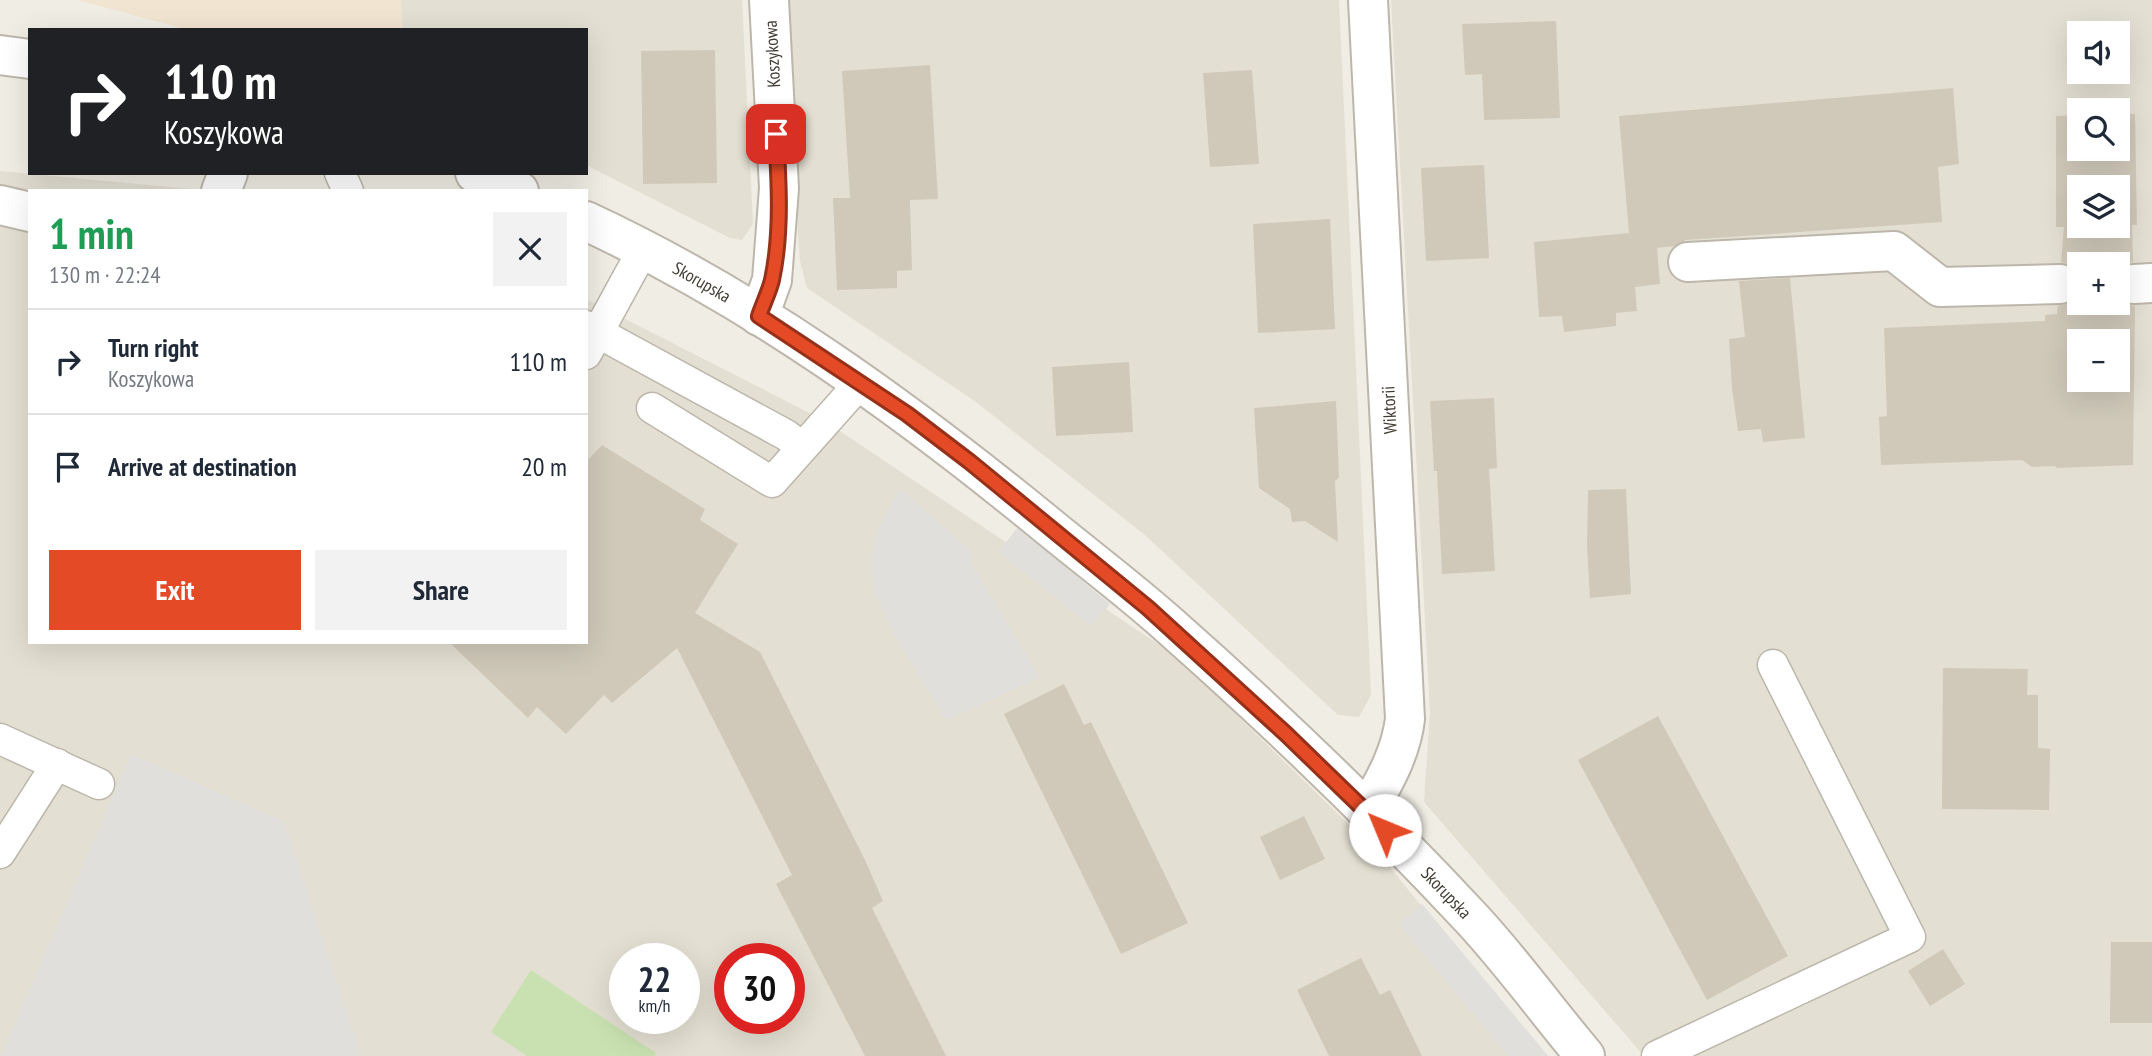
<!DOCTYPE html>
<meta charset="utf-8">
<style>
:root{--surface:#fff;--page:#f2f2f3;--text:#1f2937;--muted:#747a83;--line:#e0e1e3;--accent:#e54a26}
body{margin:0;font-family:"PT Sans Narrow",sans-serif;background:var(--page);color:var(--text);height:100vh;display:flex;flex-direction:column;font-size:26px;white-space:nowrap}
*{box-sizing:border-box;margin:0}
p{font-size:23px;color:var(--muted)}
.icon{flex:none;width:38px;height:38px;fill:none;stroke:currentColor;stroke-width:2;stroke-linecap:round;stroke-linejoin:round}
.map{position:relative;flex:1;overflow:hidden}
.details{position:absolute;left:28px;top:189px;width:560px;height:455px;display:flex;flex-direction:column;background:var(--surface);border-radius:0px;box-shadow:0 7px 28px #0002}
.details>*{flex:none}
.top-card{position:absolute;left:28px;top:28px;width:560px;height:147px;border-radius:0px;box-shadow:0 7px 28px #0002;background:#202124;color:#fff;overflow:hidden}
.buttons{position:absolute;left:2067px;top:21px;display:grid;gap:14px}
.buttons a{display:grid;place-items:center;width:63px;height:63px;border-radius:0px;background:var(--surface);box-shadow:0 7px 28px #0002;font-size:35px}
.speed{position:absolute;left:609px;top:943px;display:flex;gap:14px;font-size:35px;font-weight:700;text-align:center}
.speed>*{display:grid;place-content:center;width:91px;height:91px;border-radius:50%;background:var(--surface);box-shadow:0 7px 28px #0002;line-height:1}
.speed small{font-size:18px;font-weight:400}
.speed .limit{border:10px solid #d22;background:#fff;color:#111}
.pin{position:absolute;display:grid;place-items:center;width:60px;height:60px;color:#fff;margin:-30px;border-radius:14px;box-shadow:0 4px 10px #0006}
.me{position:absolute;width:77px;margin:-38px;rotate:315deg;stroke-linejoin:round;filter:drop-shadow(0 0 5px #0008)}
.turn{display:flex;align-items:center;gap:24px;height:147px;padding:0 21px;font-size:32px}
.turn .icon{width:91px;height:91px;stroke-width:2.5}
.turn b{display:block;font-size:49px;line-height:60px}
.round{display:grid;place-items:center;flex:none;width:74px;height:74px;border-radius:0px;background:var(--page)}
.headline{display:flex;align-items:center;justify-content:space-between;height:119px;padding:0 21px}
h1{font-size:42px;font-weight:700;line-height:52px;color:#1e9e55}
.cta{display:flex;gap:14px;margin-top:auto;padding:14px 21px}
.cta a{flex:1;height:80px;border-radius:0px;background:var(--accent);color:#fff;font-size:28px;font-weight:700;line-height:80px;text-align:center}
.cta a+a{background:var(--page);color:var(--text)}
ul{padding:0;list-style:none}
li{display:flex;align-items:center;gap:21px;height:105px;padding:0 21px;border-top:2px solid var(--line)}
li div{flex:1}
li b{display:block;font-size:26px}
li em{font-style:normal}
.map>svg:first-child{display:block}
.residential{fill:#e3dfd2;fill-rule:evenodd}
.commercial{fill:#f1e4d0}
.green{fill:#c9e1b0}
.parking{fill:#e1dfdc}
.building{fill:#d0c9ba;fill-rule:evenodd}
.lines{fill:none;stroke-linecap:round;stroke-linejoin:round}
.lane-casing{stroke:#bdb7ab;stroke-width:33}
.street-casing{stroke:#bdb7ab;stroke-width:42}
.lane{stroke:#fff;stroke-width:30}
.street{stroke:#fff;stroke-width:38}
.route-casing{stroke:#953019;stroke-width:18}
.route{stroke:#e54a26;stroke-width:12}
.labels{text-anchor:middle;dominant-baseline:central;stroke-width:6;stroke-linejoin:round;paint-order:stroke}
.street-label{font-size:18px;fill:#413d34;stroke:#fff}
</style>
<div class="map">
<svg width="2152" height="1056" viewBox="0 0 2152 1056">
<rect width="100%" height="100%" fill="#f0ede4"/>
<g class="residential">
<path d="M 401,0 L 742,0 L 753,224 L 742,240 L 730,238 L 586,165 L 586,30 L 402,30 Z"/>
<path d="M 788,0 L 1339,0 L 1371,695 L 1359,717 L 1338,715 L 1145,535 L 976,402 L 807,288 L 800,261 L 798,234 Z"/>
<path d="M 1391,0 L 2152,0 L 2152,1056 L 1644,1056 L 1424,802 L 1430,711 ZM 2079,33 L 2118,33 L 2118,72 L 2079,72 ZM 2079,110 L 2118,110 L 2118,149 L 2079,149 ZM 2079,187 L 2118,187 L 2118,226 L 2079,226 ZM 2079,264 L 2118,264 L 2118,303 L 2079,303 ZM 2079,341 L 2118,341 L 2118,380 L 2079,380 Z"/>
<path d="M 0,171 L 212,191 L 30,191 L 30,642 L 586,642 L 586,299 L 825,421 L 1176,656 L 1378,853 L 1545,1056 L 0,1056 ZM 625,959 L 684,959 L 684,1018 L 625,1018 ZM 730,959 L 789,959 L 789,1018 L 730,1018 Z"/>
</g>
<path class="commercial" d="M 78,0 L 401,0 L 402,30 L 189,30 Z"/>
<path class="green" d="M 531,970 L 656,1053 L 654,1056 L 527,1056 L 491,1032 Z"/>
<g class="parking">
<path d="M 900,488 L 971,551 L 970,561 L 1040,678 L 946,720 L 891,629 L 874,591 L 871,560 L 879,527 Z"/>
<path d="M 1018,527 L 1110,604 L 1091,626 L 998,552 Z"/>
<path d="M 131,754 L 284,821 L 361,1056 L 1,1056 Z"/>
<path d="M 1422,904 L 1548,1056 L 1508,1056 L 1399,924 Z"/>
</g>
<g class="building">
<path d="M 1556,21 L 1560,118 L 1484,120 L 1482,74 L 1465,75 L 1462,24 Z"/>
<path d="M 715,50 L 717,183 L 643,184 L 641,51 Z"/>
<path d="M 930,65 L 938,199 L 910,200 L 912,270 L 897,271 L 897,288 L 837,290 L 833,198 L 850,198 L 842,71 Z"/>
<path d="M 1252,70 L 1259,164 L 1210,167 L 1203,73 Z"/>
<path d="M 1953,88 L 1959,164 L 1938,167 L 1942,222 L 1686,240 L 1674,246 L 1657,248 L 1660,284 L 1635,287 L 1637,311 L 1616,313 L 1616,326 L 1564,332 L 1562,316 L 1539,317 L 1534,242 L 1629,233 L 1619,116 Z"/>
<path d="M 2118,114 L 2135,114 L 2137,225 L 2132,225 L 2133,262 L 2123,265 L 2118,271 L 2118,264 L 2079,264 L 2079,273 L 2071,265 L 2061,262 L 2064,227 L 2056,227 L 2056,116 L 2079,115 L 2079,149 L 2118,149 ZM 2079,187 L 2118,187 L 2118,226 L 2079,226 Z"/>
<path d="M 1484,165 L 1489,258 L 1426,261 L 1421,168 Z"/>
<path d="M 1330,219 L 1335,329 L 1258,333 L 1253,224 Z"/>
<path d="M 1790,278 L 1805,438 L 1763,442 L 1761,429 L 1738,431 L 1732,389 L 1729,339 L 1745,337 L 1739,281 Z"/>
<path d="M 2079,295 L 2079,303 L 2118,303 L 2118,298 L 2125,304 L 2135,306 L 2133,465 L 2056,468 L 2055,466 L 2032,467 L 2022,460 L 1881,465 L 1879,417 L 1887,416 L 1884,328 L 2045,321 L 2045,315 L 2057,314 L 2058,306 L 2071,303 ZM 2079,341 L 2118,341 L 2118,380 L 2079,380 Z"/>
<path d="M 1129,362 L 1133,432 L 1056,436 L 1052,367 Z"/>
<path d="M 1494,398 L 1497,468 L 1489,469 L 1495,571 L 1442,574 L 1437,471 L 1434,471 L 1430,401 Z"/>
<path d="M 1336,401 L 1339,478 L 1335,481 L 1338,542 L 1305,521 L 1292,522 L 1290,509 L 1259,488 L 1254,408 Z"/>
<path d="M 602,445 L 705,509 L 700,520 L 738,544 L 695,613 L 760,652 L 865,860 L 883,901 L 872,908 L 946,1056 L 865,1056 L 776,884 L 792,875 L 677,648 L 612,703 L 604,695 L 566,734 L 537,707 L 528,718 L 449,642 L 586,642 L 586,462 Z"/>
<path d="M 1626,489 L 1631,594 L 1590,598 L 1587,546 L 1588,490 Z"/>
<path d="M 1943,668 L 2028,669 L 2027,695 L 2038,695 L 2038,748 L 2050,749 L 2049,810 L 1942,809 Z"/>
<path d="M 1064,684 L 1084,725 L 1091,722 L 1188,923 L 1121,954 L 1004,714 Z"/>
<path d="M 1658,716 L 1788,956 L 1707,1000 L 1578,760 Z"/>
<path d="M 1304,816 L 1325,859 L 1280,880 L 1260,837 Z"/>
<path d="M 2111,942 L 2152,942 L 2152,1023 L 2110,1023 Z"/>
<path d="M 1943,949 L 1965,984 L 1930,1006 L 1908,971 Z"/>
<path d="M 1361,958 L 1380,995 L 1390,990 L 1422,1056 L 1329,1056 L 1297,990 Z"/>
</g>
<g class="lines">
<defs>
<g id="lane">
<path d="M 340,173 L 348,191"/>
<path d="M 586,326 L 786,435 L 802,447"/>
<path d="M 586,354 L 644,248"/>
<path d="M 652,408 L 772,482 L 861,382"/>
<path d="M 0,739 L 99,784"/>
<path d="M 0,853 L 57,764"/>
<path d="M 1657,1056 L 1910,937 L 1773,665"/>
</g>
<g id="street">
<path d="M 0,55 L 30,59"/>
<path d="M 475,173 L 519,191"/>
<path d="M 221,191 L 228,173"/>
<path d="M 0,205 L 30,212"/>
<path id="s1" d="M 586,221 C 754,299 904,408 1047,525 C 1087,558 1130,590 1169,625 C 1273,717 1377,817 1472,919 C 1512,962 1547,1011 1585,1056"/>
<path d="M 1688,262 L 1894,251 L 1940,287 L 2060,284"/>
<path d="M 2134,284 L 2152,283"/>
<path d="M 759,316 L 772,280 L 779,188 L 769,0"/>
<path d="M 1367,812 C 1384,782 1401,753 1405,719 L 1368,0"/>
</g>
</defs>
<use href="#lane" class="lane-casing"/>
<use href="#street" class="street-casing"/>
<use href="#lane" class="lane"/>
<use href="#street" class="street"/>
</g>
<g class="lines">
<defs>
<path id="route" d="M 776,134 C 779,182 782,233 772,280 C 769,292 763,304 759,316 L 907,414 L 970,462 L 1148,608 L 1286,734 L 1385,830"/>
</defs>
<use href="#route" class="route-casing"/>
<use href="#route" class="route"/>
</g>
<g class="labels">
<g class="street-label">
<text transform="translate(772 54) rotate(-93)">Koszykowa</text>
<text stroke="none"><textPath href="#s1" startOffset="131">Skorupska</textPath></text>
<text transform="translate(1389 410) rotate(-93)">Wiktorii</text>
<text stroke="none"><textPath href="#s1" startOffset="1097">Skorupska</textPath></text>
</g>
</g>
</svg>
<div class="buttons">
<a><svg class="icon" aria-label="sound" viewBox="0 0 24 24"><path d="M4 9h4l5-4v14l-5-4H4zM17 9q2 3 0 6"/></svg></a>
<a><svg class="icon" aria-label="search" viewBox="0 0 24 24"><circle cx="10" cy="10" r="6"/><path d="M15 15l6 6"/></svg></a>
<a><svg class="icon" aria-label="layers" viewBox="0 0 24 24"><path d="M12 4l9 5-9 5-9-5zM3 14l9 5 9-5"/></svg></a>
<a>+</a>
<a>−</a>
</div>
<div class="speed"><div>22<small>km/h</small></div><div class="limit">30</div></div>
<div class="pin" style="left:776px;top:134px;background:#d93025"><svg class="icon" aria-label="arrive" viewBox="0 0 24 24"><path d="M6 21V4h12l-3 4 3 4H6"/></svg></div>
<svg class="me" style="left:1385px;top:830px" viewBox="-20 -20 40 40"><circle r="19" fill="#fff"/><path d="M0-13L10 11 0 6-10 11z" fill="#e54a26"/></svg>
<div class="top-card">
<div class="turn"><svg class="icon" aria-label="right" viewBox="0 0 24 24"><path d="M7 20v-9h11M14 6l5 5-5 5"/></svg><div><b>110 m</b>Koszykowa</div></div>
</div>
<section class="details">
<div class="headline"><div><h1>1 min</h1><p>130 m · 22:24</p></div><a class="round"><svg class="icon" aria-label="close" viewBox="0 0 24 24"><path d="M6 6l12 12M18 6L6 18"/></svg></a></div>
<ul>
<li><svg class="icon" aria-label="right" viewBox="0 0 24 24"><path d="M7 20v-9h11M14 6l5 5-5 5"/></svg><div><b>Turn right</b><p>Koszykowa</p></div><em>110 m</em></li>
<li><svg class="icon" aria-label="arrive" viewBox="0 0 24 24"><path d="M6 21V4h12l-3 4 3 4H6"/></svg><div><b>Arrive at destination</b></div><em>20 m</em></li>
</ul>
<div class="cta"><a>Exit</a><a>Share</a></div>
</section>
</div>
